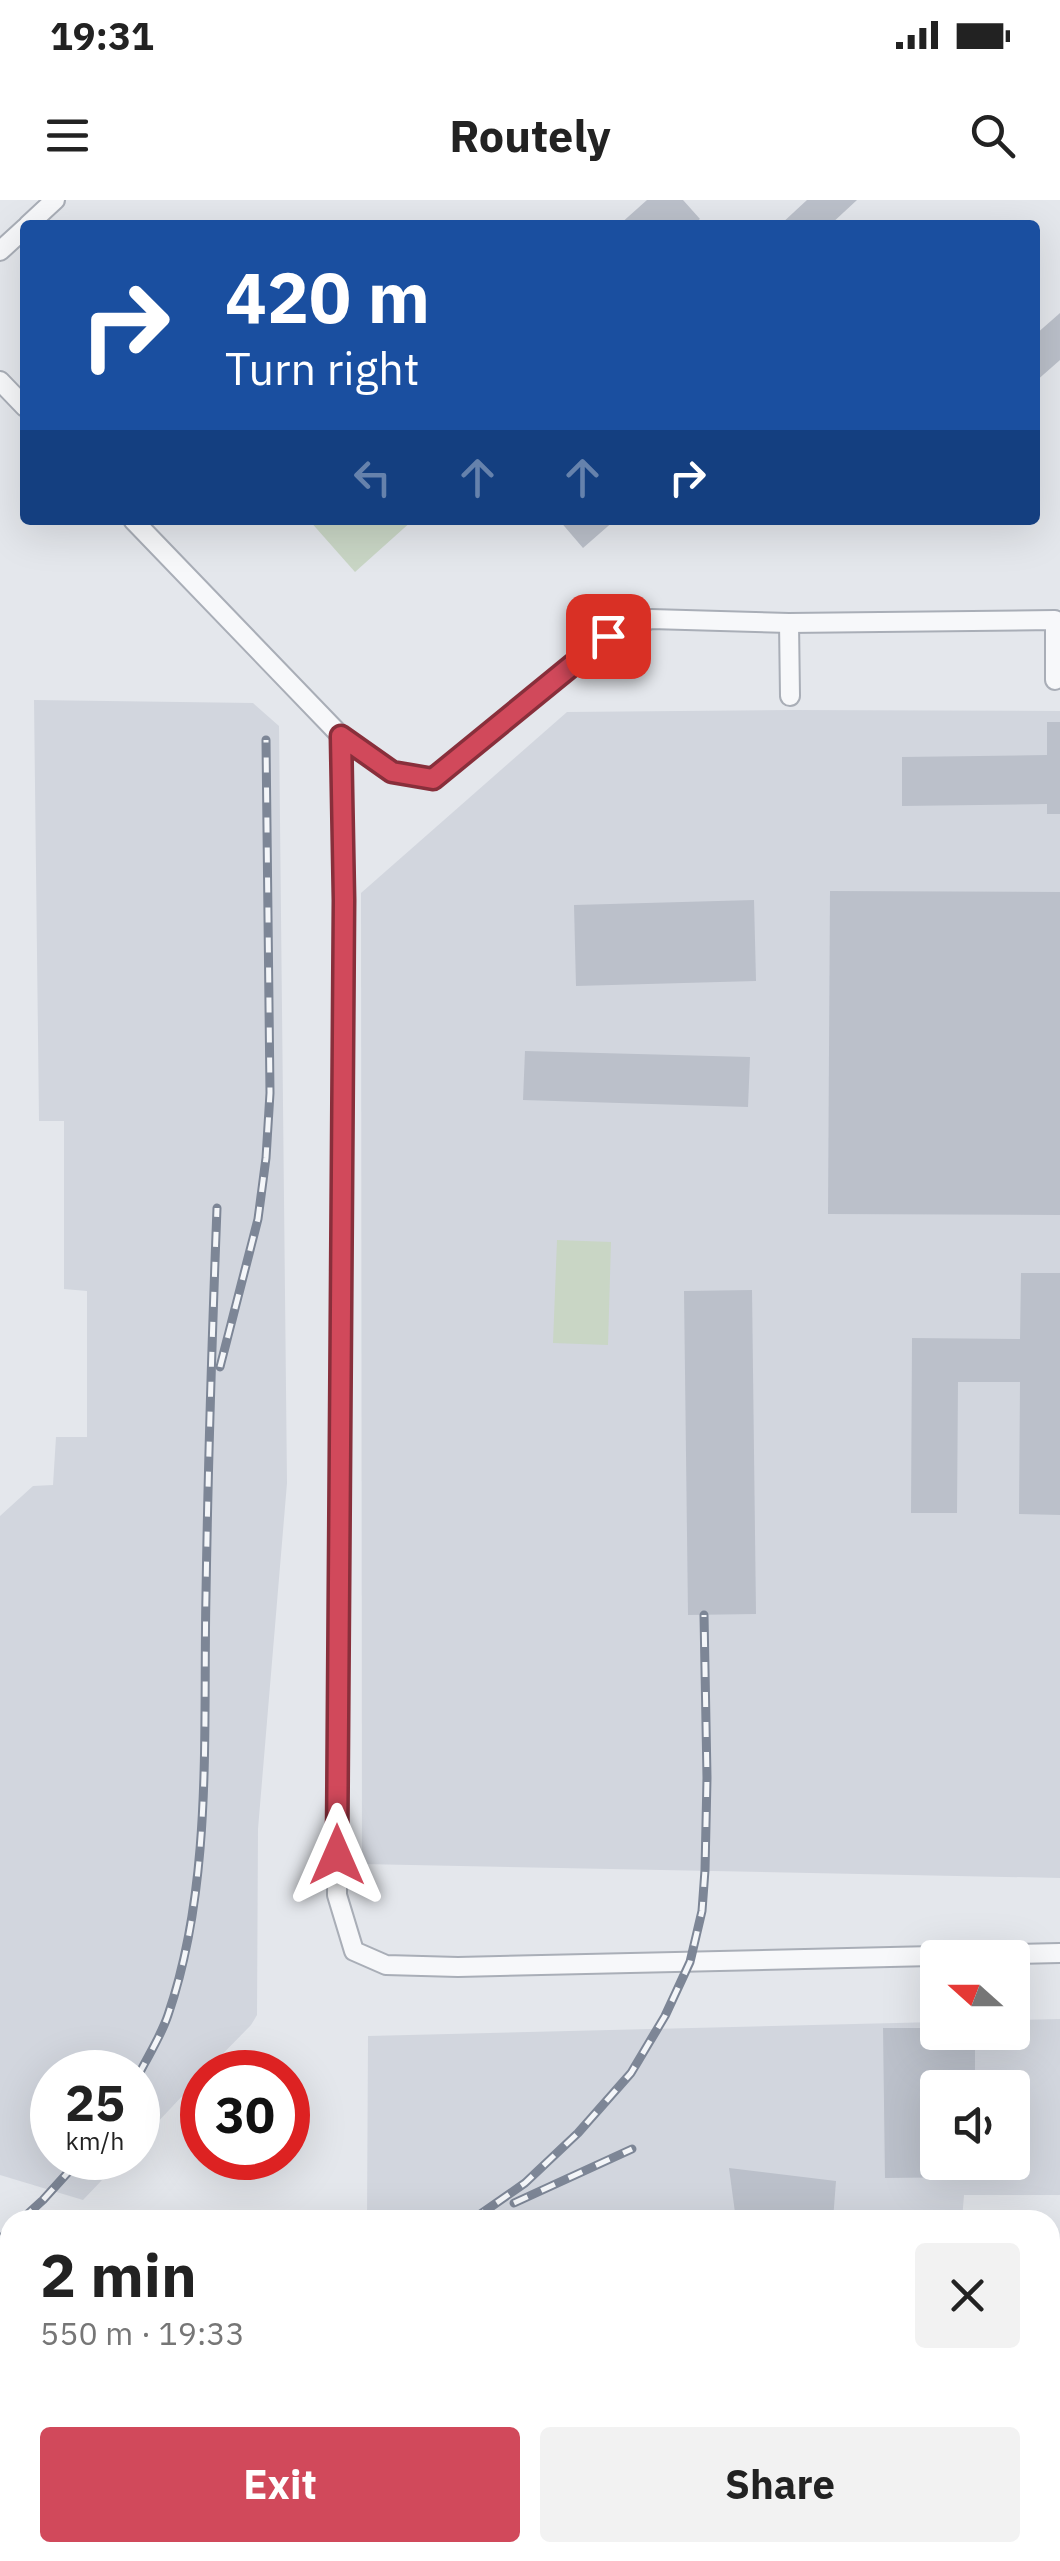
<!DOCTYPE html>
<meta charset="utf-8">
<style>
:root{--surface:#fff;--page:#f2f2f2;--text:#222;--muted:#767676;--accent:#d1495b}
body{margin:0;font-family:"IBM Plex Sans",sans-serif;background:var(--page);color:var(--text);height:100vh;display:flex;flex-direction:column;font-size:38px;white-space:nowrap}
*{box-sizing:border-box;margin:0}
p{font-size:32px;color:var(--muted)}
.icon{flex:none;width:55px;height:55px;fill:none;stroke:currentColor;stroke-width:2;stroke-linecap:round;stroke-linejoin:round}
.map{position:relative;flex:1;overflow:hidden}
.panel{position:absolute;left:0px;top:2010px;width:1060px;height:352px;display:flex;flex-direction:column;background:var(--surface);border-radius:30px 30px 0 0;box-shadow:0 10px 40px #0002}
.panel>*{flex:none}
.top-card{position:absolute;left:20px;top:20px;width:1020px;height:305px;border-radius:10px;box-shadow:0 10px 40px #0002;background:#1a4fa0;color:#fff;overflow:hidden}
.needle{width:65px;rotate:291deg}
.controls{position:absolute;left:920px;top:1740px;display:grid;gap:20px}
.controls a{display:grid;place-items:center;width:110px;height:110px;border-radius:10px;background:var(--surface);box-shadow:0 10px 40px #0002;font-size:50px}
.speed{position:absolute;left:30px;top:1850px;display:flex;gap:20px;font-size:50px;font-weight:700;text-align:center}
.speed>*{display:grid;place-content:center;width:130px;height:130px;border-radius:50%;background:var(--surface);box-shadow:0 10px 40px #0002;line-height:1}
.speed small{font-size:25px;font-weight:400}
.speed .limit{border:15px solid #d22;background:#fff;color:#111}
.pin{position:absolute;display:grid;place-items:center;width:85px;height:85px;color:#fff;margin:-42px;border-radius:20px;box-shadow:0 5px 15px #0006}
.me{position:absolute;width:110px;margin:-55px;rotate:0deg;stroke-linejoin:round;filter:drop-shadow(0 0 8px #0008)}
.turn{display:flex;align-items:center;gap:35px;height:210px;padding:0 40px;font-size:45px}
.turn .icon{width:130px;height:130px;stroke-width:2.5}
.turn b{display:block;font-size:70px;line-height:85px}
.lanes{display:flex;align-items:center;height:95px;padding:0 40px;background:#0003;justify-content:center;gap:50px;direction:ltr}
.lanes .off{opacity:.35}
.round{display:grid;place-items:center;flex:none;width:105px;height:105px;border-radius:10px;background:var(--page)}
.summary{display:flex;align-items:center;justify-content:space-between;height:170px;padding:0 40px}
h1{font-size:60px;font-weight:700;line-height:75px}
.action{display:flex;gap:20px;margin-top:auto;padding:20px 40px}
.action a{flex:1;height:115px;border-radius:10px;background:var(--accent);color:#fff;font-size:40px;font-weight:700;line-height:115px;text-align:center}
.action a+a{background:var(--page);color:var(--text)}
.status{display:flex;justify-content:space-between;align-items:center;height:70px;padding:0 50px;background:var(--surface);direction:ltr}
.status svg{height:28px;fill:currentColor}
header{display:flex;justify-content:space-between;align-items:center;height:130px;padding:0 40px;background:var(--surface);font-size:45px;font-weight:700}
.map>svg:first-child{display:block}
.built{fill:#d2d6de;fill-rule:evenodd}
.green{fill:#c9d6c5}
.building{fill:#bbc0ca}
.lines{fill:none;stroke-linecap:round;stroke-linejoin:round}
.minor-casing{stroke:#a9aeb7;stroke-width:22}
.minor{stroke:#f7f8fa;stroke-width:18}
.rail-casing{stroke:#7d8696;stroke-width:9}
.rail{stroke:#f4f6f9;stroke-width:5;stroke-dasharray:15;stroke-linecap:butt}
.route-casing{stroke:#882f3b;stroke-width:25}
.route{stroke:#d1495b;stroke-width:18}
</style>
<div class="status"><b>19:31</b><svg viewBox="0 0 49 12"><path d="M0 12V9h3v3zM5 12V6h3v6zM10 12V3h3v9zM15 12V0h3v12zM26 1h20v11H26zM47 4h2v5h-2z"/></svg></div>
<header><svg class="icon" aria-label="menu" viewBox="0 0 24 24"><path d="M4 6h16M4 12h16M4 18h16"/></svg>Routely<svg class="icon" aria-label="search" viewBox="0 0 24 24"><circle cx="10" cy="10" r="6"/><path d="M15 15l6 6"/></svg></header>
<div class="map">
<svg width="1060" height="2361" viewBox="0 0 1060 2361">
<rect width="100%" height="100%" fill="#e4e7ec"/>
<g class="built">
<path d="M 34,500 L 253,503 L 279,526 L 287,1283 L 258,1629 L 257,1815 L 251,1825 L 205,1872 L 202,1872 L 202,1875 L 138,1943 L 138,1872 L 52,1872 L 52,1958 L 123,1958 L 83,2000 L 0,1975 L 0,1316 L 33,1286 L 53,1285 L 56,1237 L 87,1237 L 87,1091 L 64,1089 L 64,921 L 39,921 Z"/>
<path d="M 791,510 L 1060,511 L 1060,1678 L 362,1664 L 361,693 L 567,512 Z"/>
<path d="M 1060,1819 L 1060,1995 L 964,1995 L 962,2020 L 367,2020 L 368,1836 L 937,1822 L 938,1832 L 1012,1832 L 1013,1820 ZM 938,1888 L 1012,1888 L 1012,1962 L 938,1962 Z"/>
<path d="M 112,2353 L 838,2352 L 838,2361 L 112,2361 Z"/>
</g>
<g class="green">
<path d="M 309,320 L 413,320 L 355,372 Z"/>
<path d="M 557,1040 L 611,1042 L 608,1145 L 553,1143 Z"/>
</g>
<g class="building">
<path d="M 647,0 L 683,0 L 700,19 L 692,25 L 619,25 Z"/>
<path d="M 807,0 L 857,0 L 830,25 L 780,25 Z"/>
<path d="M 1060,113 L 1060,160 L 1035,182 L 1035,135 Z"/>
<path d="M 559,320 L 615,320 L 583,348 Z"/>
<path d="M 1047,522 L 1060,522 L 1060,614 L 1047,614 L 1047,604 L 902,606 L 902,557 L 1047,555 Z"/>
<path d="M 830,691 L 1060,692 L 1060,1015 L 828,1014 Z"/>
<path d="M 754,700 L 756,781 L 576,786 L 574,705 Z"/>
<path d="M 525,851 L 750,857 L 748,907 L 523,900 Z"/>
<path d="M 1021,1073 L 1060,1073 L 1060,1315 L 1019,1314 L 1020,1182 L 958,1182 L 957,1313 L 911,1313 L 912,1138 L 1020,1139 Z"/>
<path d="M 752,1090 L 756,1414 L 688,1415 L 684,1091 Z"/>
<path d="M 883,1828 L 938,1828 L 938,1832 L 975,1832 L 975,1888 L 938,1888 L 938,1962 L 976,1962 L 976,1977 L 885,1978 Z"/>
<path d="M 729,1968 L 836,1981 L 833,2020 L 736,2020 Z"/>
</g>
<g class="lines">
<defs>
<g id="minor">
<path d="M 28,25 L 55,0"/>
<path d="M 0,51 L 25,28"/>
<path d="M 0,181 L 25,207"/>
<path d="M 133,320 L 341,536 L 392,572 L 433,579 L 608,436 L 651,419 L 789,423 L 1055,420 L 1055,480"/>
<path d="M 789,423 L 790,496"/>
<path d="M 341,536 L 345,700 L 337,1695 L 354,1751 L 386,1765 L 458,1767 L 1060,1753"/>
<path d="M 1050,2266 L 1060,2248"/>
<path d="M 997,2361 L 1002,2352"/>
</g>
</defs>
<use href="#minor" class="minor-casing"/>
<use href="#minor" class="minor"/>
<defs>
<g id="rail">
<path d="M 220,1167 L 258,1019 L 266,958 L 270,893 L 266,540"/>
<path d="M 138,1876 C 148,1856 161,1836 168,1815 C 213,1684 203,1532 206,1394 C 208,1265 212,1137 217,1008"/>
<path d="M 514,2003 L 632,1949"/>
<path d="M 21,2020 L 43,2000 L 81,1958"/>
<path d="M 472,2020 L 525,1983 L 578,1933 L 631,1873 L 665,1816 L 690,1762 L 702,1711 L 705,1670 L 707,1578 L 704,1415"/>
<path d="M 0,2039 L 10,2030"/>
<path d="M 0,2088 L 10,2087"/>
</g>
</defs>
<use href="#rail" class="rail-casing"/>
<use href="#rail" class="rail"/>
</g>
<g class="lines">
<defs>
<path id="route" d="M 337,1655 L 344,700 L 341,536 L 392,572 L 433,579 L 608,436"/>
</defs>
<use href="#route" class="route-casing"/>
<use href="#route" class="route"/>
</g>
</svg>
<div class="controls">
<a><svg class="needle" viewBox="-14 -14 28 28"><path d="M0-13l5 13h-10z" fill="#e53935"/><path d="M0 13l5-13h-10z" fill="#767676"/></svg></a>
<a><svg class="icon" aria-label="sound" viewBox="0 0 24 24"><path d="M4 9h4l5-4v14l-5-4H4zM17 9q2 3 0 6"/></svg></a>
</div>
<div class="speed"><div>25<small>km/h</small></div><div class="limit">30</div></div>
<div class="pin" style="left:608px;top:436px;background:#d93025"><svg class="icon" aria-label="arrive" viewBox="0 0 24 24"><path d="M6 21V4h12l-3 4 3 4H6"/></svg></div>
<svg class="me" style="left:337px;top:1655px" viewBox="-20 -20 40 40"><path d="M0-17L14 15 0 8-14 15z" fill="#d1495b" stroke="#fff" stroke-width="4"/></svg>
<div class="top-card">
<div class="turn"><svg class="icon" aria-label="right" viewBox="0 0 24 24"><path d="M7 20v-9h11M14 6l5 5-5 5"/></svg><div><b>420 m</b>Turn right</div></div>
<div class="lanes"><svg class="icon off" aria-label="left" viewBox="0 0 24 24"><path d="M17 20v-9H6M10 6l-5 5 5 5"/></svg><svg class="icon off" aria-label="ahead" viewBox="0 0 24 24"><path d="M12 20V5M6 11l6-6 6 6"/></svg><svg class="icon off" aria-label="ahead" viewBox="0 0 24 24"><path d="M12 20V5M6 11l6-6 6 6"/></svg><svg class="icon" aria-label="right" viewBox="0 0 24 24"><path d="M7 20v-9h11M14 6l5 5-5 5"/></svg></div>
</div>
<section class="panel">
<div class="summary"><div><h1>2 min</h1><p>550 m · 19:33</p></div><a class="round"><svg class="icon" aria-label="close" viewBox="0 0 24 24"><path d="M6 6l12 12M18 6L6 18"/></svg></a></div>
<div class="action"><a>Exit</a><a>Share</a></div>
</section>
</div>
